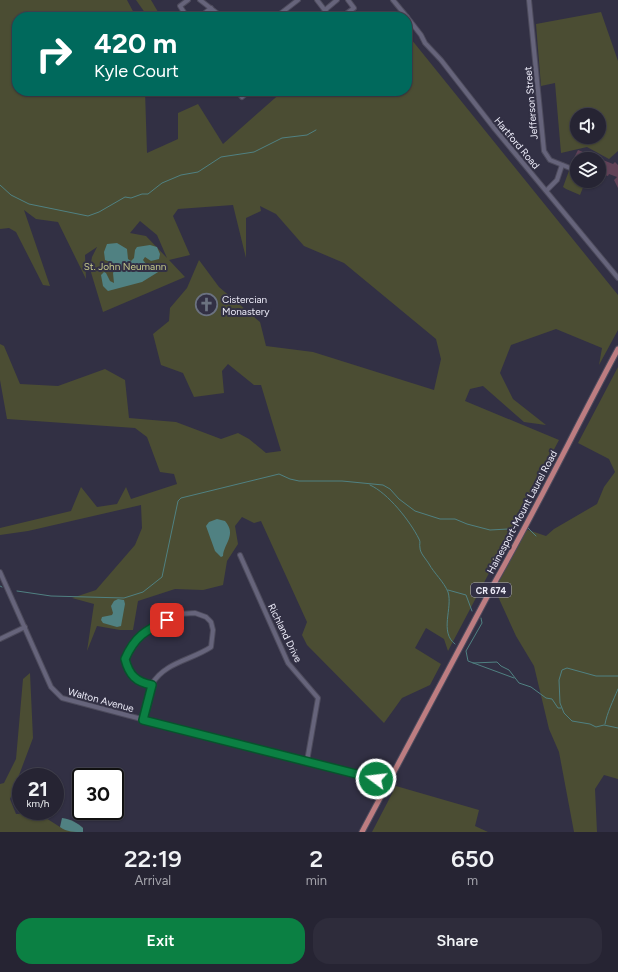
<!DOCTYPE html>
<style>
:root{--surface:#262433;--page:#2e2c3b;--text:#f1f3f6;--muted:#a4a4ac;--line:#42414e;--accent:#0b8043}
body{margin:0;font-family:Figtree,sans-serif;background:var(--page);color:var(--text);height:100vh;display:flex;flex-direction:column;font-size:15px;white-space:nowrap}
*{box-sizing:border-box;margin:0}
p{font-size:13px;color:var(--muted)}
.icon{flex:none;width:22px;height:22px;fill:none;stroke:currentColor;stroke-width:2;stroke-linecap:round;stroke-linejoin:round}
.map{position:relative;height:832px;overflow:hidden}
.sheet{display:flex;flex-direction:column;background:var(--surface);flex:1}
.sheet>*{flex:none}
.banner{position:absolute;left:12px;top:12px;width:400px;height:84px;border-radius:16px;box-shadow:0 1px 3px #0004,0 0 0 1px var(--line);background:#00695c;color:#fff;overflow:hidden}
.controls{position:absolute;left:570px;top:108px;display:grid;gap:8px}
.controls a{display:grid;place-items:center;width:36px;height:36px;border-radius:50%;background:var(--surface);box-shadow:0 1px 3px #0004,0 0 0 1px var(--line);font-size:20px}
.speed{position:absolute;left:12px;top:768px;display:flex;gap:8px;font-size:20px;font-weight:700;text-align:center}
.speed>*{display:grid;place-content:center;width:52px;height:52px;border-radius:50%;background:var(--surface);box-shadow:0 1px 3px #0004,0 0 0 1px var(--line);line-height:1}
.speed small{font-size:10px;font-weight:400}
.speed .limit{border:2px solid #111;border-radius:6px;background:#fff;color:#111}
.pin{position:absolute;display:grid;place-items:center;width:34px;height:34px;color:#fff;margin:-17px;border-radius:8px;box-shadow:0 2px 6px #0006}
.me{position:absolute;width:44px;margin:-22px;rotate:285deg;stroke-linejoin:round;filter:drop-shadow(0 0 3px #0008)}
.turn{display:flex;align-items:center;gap:14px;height:84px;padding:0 16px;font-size:18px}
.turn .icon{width:52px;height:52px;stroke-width:2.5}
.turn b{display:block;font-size:28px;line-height:34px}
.eta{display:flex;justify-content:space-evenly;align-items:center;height:68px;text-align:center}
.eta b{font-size:24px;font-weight:600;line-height:28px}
.primary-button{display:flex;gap:8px;margin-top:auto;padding:8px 16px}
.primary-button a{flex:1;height:46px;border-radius:16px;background:var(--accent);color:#fff;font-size:16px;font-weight:600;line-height:46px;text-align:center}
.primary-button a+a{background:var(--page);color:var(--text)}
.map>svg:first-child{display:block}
.green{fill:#4b4d33;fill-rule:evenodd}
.water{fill:#508182}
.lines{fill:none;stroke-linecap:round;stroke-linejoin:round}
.stream{stroke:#508182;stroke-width:1}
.building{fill:#614257}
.minor-casing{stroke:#4d4b5c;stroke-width:6}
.major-casing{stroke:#4d4b5c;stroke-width:7}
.minor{stroke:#66647b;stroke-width:4}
.major{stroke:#bd7d81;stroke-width:5}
.route-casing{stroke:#07532c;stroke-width:10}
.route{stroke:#0b8043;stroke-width:7}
.labels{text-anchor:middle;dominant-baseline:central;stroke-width:4;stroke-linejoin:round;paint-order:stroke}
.shield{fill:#323044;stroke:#b6b4c3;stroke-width:1}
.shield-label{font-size:9px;font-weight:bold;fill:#eeedfa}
.street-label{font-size:10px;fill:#eeedfa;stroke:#323044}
.park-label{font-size:10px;fill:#c6ca8b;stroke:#323044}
.poi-label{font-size:10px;fill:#eeedfa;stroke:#323044;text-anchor:start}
</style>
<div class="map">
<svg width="618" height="832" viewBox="0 0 618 832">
<rect width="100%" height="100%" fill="#323044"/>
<g class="green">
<path d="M 0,0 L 127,0 L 136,17 L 17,17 L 17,91 L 145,91 L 147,153 L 178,139 L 178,113 L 198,104 L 223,144 L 283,91 L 407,91 L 407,34 L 618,295 L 618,330 L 599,365 L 602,348 L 556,329 L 511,345 L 500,373 L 513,399 L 546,425 L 524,422 L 483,386 L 470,389 L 465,401 L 559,440 L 448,651 L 444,639 L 426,628 L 415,648 L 441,664 L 430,685 L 402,698 L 384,723 L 307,645 L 302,635 L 307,622 L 261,521 L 254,523 L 242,517 L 235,526 L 238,544 L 227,561 L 223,585 L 203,590 L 175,589 L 138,601 L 133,630 L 120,630 L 97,626 L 87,651 L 94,604 L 72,598 L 96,590 L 135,545 L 142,528 L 141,505 L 28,531 L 0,535 L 0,528 L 71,511 L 81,487 L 97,507 L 117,504 L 126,487 L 131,499 L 177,484 L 174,474 L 160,472 L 147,437 L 135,428 L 7,419 L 0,380 L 0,344 L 4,346 L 20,384 L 58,386 L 105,369 L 125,380 L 129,418 L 176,422 L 221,439 L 238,433 L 249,439 L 266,453 L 281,451 L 261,385 L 254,385 L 228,364 L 222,371 L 224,393 L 194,397 L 183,373 L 161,365 L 153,334 L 169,321 L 170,308 L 187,288 L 199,260 L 219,287 L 260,322 L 266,346 L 313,352 L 434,390 L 441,359 L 436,339 L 344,263 L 304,246 L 276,214 L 260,206 L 261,211 L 246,218 L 246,258 L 233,205 L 178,209 L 173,216 L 190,255 L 169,260 L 185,277 L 103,312 L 90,269 L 92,257 L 97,247 L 85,255 L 86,279 L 58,222 L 36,219 L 24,210 L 50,286 L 43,285 L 16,232 L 9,228 L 0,229 ZM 140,221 L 157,235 L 167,258 L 146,236 L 130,233 Z"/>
<path d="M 136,0 L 151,0 L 161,17 L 148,17 Z"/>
<path d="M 601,12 L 618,61 L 618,151 L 609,159 L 587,147 L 561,153 L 555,83 L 541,86 L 536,24 ZM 577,115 L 599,115 L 599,137 L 577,137 Z"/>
<path d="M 570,168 L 575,170 L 577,181 L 580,181 L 584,185 L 580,195 L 566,189 L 563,187 Z"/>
<path d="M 618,367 L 618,779 L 604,775 L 595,789 L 597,832 L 574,832 L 559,752 L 549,729 L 534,666 L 516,636 L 495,590 L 525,529 L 546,536 L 554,529 L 597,504 L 604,487 L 615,472 L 609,459 L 578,443 Z"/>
<path d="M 30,673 L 33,738 L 10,799 L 16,814 L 38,813 L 60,827 L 71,820 L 83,828 L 82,832 L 0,832 L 0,784 L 4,783 L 16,759 L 23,679 Z"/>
<path d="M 396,786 L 479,810 L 475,826 L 488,832 L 372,832 Z"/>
</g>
<g class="water">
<path d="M 117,243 L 127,249 L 128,259 L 131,261 L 134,258 L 135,250 L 137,247 L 150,245 L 157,247 L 160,254 L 159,259 L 151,261 L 145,257 L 143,260 L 149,268 L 160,264 L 163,269 L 142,282 L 108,291 L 103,286 L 101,275 L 104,272 L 106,273 L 110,281 L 114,283 L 113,273 L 116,267 L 113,263 L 105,260 L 104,252 L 107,244 Z"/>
<path d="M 217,519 L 225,521 C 237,535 224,543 223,556 L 221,557 L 215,551 L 206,526 L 209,522 Z"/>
<path d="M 118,599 L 124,600 L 125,604 L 121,626 L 117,627 L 103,623 L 101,620 L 102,617 L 112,615 L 113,613 L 111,606 L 114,601 Z"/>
<path d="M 62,818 C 70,819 78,823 83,828 L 83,832 C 74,832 67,832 60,827 Z"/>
</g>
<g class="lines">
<g class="stream">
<path d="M 0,185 L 11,195 L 29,204 L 88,216 L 99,212 L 125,197 L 131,198 L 142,194 L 148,194 L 162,183 L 181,175 L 198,172 L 221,157 L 254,152 L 282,138 L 307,135 L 316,130"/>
<path d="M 370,485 C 388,493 410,521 419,539 C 421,542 419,544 420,548 C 420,553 426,559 429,564 C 434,573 444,582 448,592 C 453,608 439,632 455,644"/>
<path d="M 527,527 L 536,536"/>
<path d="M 0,586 L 2,587"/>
<path d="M 448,590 L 466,595 L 472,611"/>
<path d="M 17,591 L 51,596 L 124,598 L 143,592 L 162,577 L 178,501 L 181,498 L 279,474 L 290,479 L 299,481 L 342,481 L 383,485 L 390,489 L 399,499 L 415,511 L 440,519 L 455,519 L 467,524 L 490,530 L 508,529 L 518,525"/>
<path d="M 481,618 L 482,623 L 466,651 L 468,661 L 514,678"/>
<path d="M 473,663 L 497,662 L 501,666 L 509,670 L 519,683 L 531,687 L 546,698 L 552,699 L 558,708 L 561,708"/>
<path d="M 618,676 L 596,676 L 567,668 L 562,670 L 559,680 L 560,703 L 564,713 L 572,721 L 590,724 L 596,727 L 604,725 L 618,728"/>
<path d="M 605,724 C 607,713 613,701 618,689"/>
</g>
</g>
<path class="building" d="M 578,150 L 613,164 L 615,162 L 618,165 L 618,188 L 614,180 L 617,177 L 609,174 L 608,176 L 599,173 L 599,159 L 577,159 L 577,164 L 572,162 Z"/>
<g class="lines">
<defs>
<g id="minor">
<path d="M 200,0 L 222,17"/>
<path d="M 317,0 L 330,17"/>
<path d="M 393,0 L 407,17"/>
<path d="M 529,0 L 544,151 L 550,160 L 570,168"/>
<path d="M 325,10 L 337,0"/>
<path d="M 187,17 L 180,6 L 188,0"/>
<path d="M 200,17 L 211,8"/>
<path d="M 276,17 L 298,0"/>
<path d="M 342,17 L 354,8 L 348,0"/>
<path d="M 407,17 L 421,35 L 425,43 L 441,60 L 494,128 L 618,278"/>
<path d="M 237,91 L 242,97 L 249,91"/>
<path d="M 547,190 L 557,180 L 562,165"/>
<path d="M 240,555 L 288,663 L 318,698 L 307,761"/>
<path d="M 0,572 L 51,687 L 62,698 L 236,744 L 364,775 L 379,780 L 387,787"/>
<path d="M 0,639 L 25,627"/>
<path d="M 143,720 C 145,713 150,689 152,684 C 165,662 192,660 211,647 L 213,630 L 211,622 L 206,617 L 195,613 L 179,614 L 142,633 L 130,648 L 125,659 C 129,675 136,682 152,685"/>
</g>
<path id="major" d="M 362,832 L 496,580 C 539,504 577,425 618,349"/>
</defs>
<use href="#minor" class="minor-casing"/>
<use href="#major" class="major-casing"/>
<use href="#minor" class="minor"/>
<use href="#major" class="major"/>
</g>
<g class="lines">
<defs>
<path id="route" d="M 167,620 C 145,631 135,636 125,659 C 129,675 136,682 152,685 L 143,720 L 376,779"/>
</defs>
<use href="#route" class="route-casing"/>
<use href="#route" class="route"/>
</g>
<defs>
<symbol id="church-ring" viewBox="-11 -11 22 22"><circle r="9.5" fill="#323044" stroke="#6b7280" stroke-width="1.5"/><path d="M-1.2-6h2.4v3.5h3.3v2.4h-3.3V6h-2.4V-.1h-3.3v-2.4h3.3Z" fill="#6b7280"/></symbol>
</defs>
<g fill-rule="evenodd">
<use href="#church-ring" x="194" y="292" width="25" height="25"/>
</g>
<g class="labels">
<rect class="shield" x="471" y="583" width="40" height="14" rx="3"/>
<g class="shield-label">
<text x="491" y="590">CR 674</text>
</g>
<g class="street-label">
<text transform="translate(531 103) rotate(-95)">Jefferson Street</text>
<text transform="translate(517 143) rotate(50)">Hartford Road</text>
<text transform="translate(522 512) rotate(-62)">Hainesport-Mount Laurel Road</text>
<text transform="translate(285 633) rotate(64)">Richland Drive</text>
<text transform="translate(101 700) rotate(15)">Walton Avenue</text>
</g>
<g class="park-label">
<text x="125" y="266">St. John Neumann</text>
</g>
<g class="poi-label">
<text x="222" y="299">Cistercian<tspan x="222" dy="12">Monastery</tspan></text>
</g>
</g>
</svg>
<div class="controls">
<a><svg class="icon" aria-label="sound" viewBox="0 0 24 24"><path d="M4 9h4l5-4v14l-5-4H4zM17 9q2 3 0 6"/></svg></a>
<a><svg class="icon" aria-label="layers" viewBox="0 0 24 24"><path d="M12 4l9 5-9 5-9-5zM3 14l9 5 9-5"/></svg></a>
</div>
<div class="speed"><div>21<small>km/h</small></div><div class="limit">30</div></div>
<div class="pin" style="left:167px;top:620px;background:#d93025"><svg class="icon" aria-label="arrive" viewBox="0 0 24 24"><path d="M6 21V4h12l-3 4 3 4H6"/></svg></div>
<svg class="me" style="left:376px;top:779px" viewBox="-20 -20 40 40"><circle r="17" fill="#0b8043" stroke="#fff" stroke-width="3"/><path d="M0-11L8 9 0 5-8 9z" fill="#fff"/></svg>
<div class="banner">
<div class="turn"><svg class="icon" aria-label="right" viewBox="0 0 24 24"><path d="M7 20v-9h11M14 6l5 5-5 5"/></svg><div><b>420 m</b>Kyle Court</div></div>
</div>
</div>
<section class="sheet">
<div class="eta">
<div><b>22:19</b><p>Arrival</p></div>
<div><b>2</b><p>min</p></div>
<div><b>650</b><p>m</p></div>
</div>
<div class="primary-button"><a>Exit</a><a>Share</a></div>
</section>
